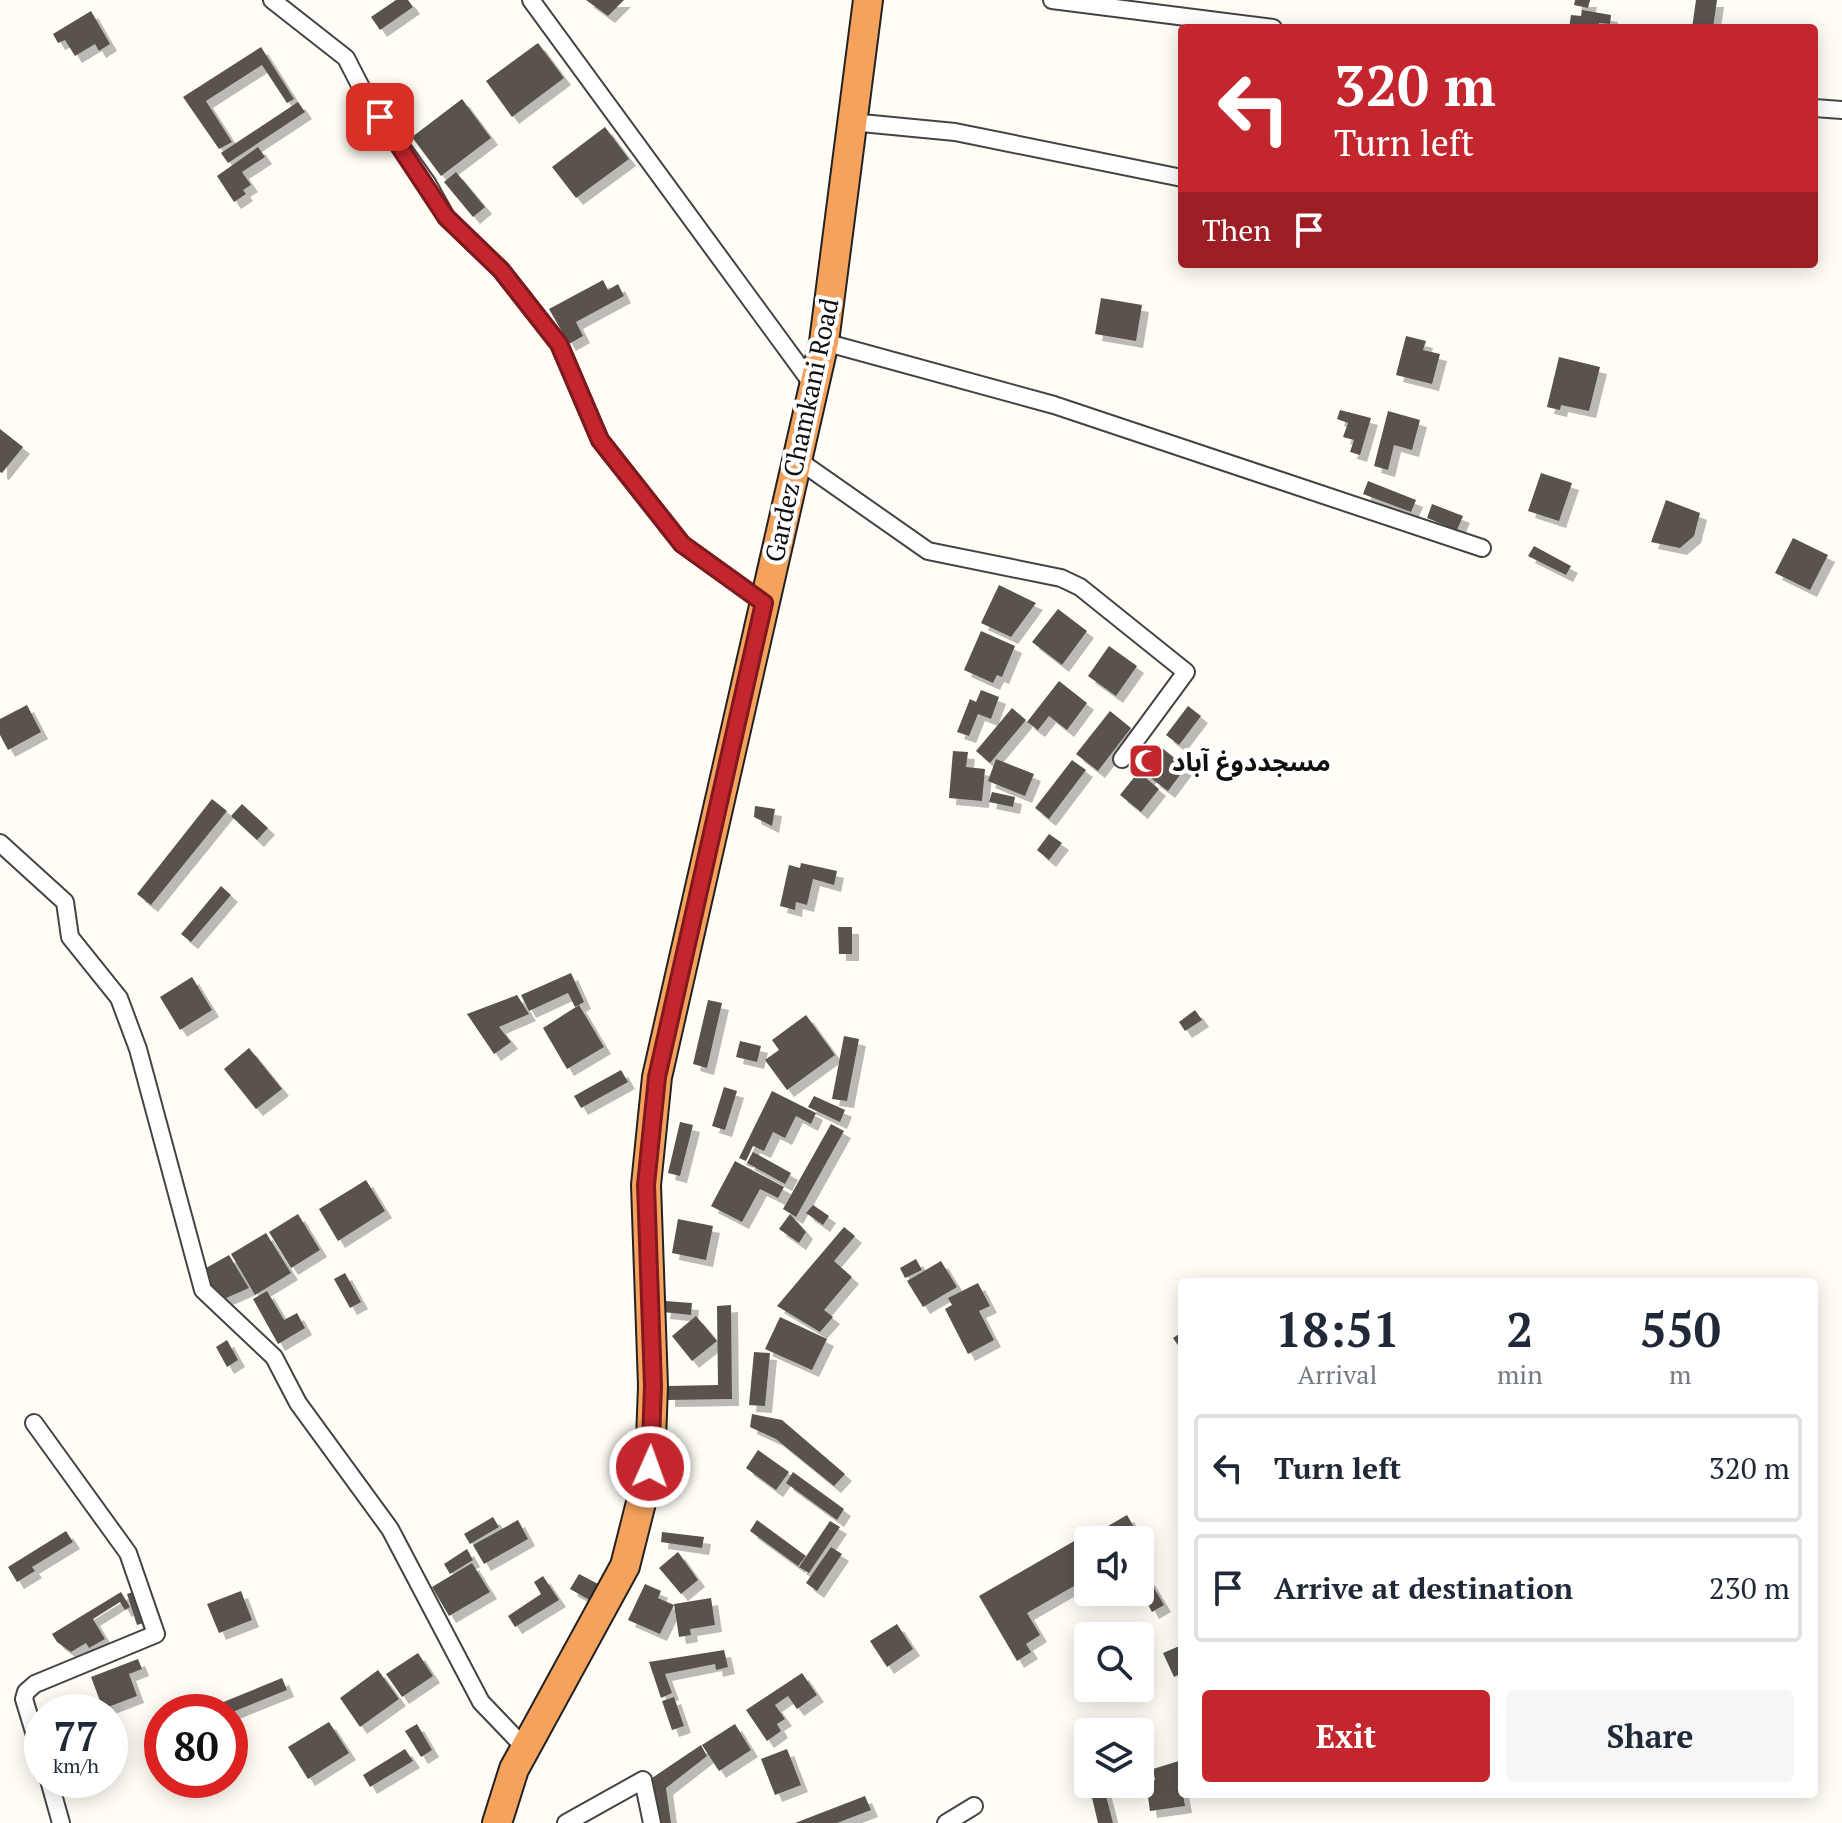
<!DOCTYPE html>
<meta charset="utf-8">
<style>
:root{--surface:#fff;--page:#f6f6f7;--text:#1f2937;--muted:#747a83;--line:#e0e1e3;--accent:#c4262e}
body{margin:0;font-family:"PT Serif","Noto Sans Arabic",serif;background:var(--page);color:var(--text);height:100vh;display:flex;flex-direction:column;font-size:30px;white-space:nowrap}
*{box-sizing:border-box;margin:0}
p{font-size:26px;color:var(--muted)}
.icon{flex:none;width:44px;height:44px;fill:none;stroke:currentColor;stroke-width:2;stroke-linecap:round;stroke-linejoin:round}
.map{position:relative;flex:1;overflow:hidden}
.drawer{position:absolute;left:1178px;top:1278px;width:640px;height:520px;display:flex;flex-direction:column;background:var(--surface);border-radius:8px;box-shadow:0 4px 20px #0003}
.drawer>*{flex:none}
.guide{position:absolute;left:1178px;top:24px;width:640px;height:244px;border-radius:8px;box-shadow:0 4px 20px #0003;background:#c4262e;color:#fff;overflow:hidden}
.buttons{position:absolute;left:1074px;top:1526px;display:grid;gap:16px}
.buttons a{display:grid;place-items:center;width:80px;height:80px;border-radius:8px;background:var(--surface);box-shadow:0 4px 20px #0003;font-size:40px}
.speed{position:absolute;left:24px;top:1694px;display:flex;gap:16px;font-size:40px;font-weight:700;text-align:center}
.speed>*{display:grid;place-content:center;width:104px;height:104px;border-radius:50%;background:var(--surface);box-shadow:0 4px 20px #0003;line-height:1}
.speed small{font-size:20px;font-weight:400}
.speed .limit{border:12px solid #d22;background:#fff;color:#111}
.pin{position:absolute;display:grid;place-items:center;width:68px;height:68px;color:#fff;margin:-34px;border-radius:16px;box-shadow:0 4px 12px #0006}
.me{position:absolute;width:88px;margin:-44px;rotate:2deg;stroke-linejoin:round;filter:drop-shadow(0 0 6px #0008)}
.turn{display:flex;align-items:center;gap:28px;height:168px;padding:0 24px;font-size:36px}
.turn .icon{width:104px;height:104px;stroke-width:2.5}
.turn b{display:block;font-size:56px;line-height:68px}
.then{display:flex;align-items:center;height:76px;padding:0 24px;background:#0003;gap:16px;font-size:30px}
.eta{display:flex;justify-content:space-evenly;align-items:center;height:136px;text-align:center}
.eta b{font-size:48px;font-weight:700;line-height:56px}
.primary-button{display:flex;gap:16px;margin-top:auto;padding:16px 24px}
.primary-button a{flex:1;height:92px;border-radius:8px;background:var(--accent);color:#fff;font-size:32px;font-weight:700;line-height:92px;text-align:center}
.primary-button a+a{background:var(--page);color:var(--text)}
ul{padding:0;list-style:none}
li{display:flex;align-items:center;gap:24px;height:108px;margin:0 16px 12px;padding:0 8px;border:4px solid var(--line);border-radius:8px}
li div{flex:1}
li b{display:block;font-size:30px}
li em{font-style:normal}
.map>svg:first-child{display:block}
.building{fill:#5a524d;filter:url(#shadow)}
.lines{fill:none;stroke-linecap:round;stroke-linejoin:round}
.street-casing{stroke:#444;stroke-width:20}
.highway-casing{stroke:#222;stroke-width:32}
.street{stroke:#fff;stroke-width:16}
.highway{stroke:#f5a25d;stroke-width:28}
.route-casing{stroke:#7f191e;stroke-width:20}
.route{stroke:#c4262e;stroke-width:14}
.labels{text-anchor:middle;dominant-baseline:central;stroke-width:8;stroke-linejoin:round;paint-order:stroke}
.street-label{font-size:26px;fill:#111;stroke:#fff}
.poi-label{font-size:26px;font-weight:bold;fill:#111;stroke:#fff;text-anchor:start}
</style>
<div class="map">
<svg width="1842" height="1823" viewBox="0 0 1842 1823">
<defs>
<filter id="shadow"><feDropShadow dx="7" dy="7" stdDeviation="0" flood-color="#0004"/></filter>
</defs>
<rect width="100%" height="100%" fill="#fffdf5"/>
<g class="building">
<path d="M 396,0 L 408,0 L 413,7 L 380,30 L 371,17 Z"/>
<path d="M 586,0 L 624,0 L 608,16 Z"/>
<path d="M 1575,0 L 1590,0 L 1588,8 L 1574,5 Z"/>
<path d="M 1696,0 L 1717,0 L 1713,28 L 1692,28 Z"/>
<path d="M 1582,10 L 1611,15 L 1610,24 L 1599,23 L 1598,28 L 1569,28 L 1571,15 L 1581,16 Z"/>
<path d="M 91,11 L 110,44 L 99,51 L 95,44 L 75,56 L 65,40 L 58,43 L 53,34 Z"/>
<path d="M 538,43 L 564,78 L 512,117 L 486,81 Z"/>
<path d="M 261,47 L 294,99 L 287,103 L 262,65 L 206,101 L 232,142 L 219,149 L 183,97 Z"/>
<path d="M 462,99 L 491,138 L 441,176 L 412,137 Z"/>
<path d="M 298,102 L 305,112 L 228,163 L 221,153 Z"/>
<path d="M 605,127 L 629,159 L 576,198 L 552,167 Z"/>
<path d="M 258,147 L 265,157 L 242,172 L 251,185 L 243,190 L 246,194 L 234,202 L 217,176 Z"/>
<path d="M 456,172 L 485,207 L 473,217 L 444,182 Z"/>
<path d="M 603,280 L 608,290 L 618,284 L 624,296 L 576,322 L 583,336 L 569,344 L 549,309 Z"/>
<path d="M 1101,298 L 1142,305 L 1136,341 L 1095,334 Z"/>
<path d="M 1406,336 L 1426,341 L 1423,350 L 1440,354 L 1432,384 L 1396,375 Z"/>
<path d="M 1559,357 L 1600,367 L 1589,411 L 1561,405 L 1560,410 L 1547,407 Z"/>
<path d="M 1340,410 L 1371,418 L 1360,455 L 1350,452 L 1354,440 L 1343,437 L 1348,423 L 1337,419 Z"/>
<path d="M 1388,411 L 1420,420 L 1412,450 L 1394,445 L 1388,470 L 1374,466 Z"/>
<path d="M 0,429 L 23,447 L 2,473 L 0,472 Z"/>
<path d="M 1541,473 L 1572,483 L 1559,521 L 1528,511 Z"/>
<path d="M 1368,481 L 1416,500 L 1411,512 L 1363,494 Z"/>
<path d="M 1666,500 L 1700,513 L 1694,536 L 1680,548 L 1651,542 Z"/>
<path d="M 1432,504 L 1463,516 L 1457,530 L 1427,518 Z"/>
<path d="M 1793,538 L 1828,555 L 1810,590 L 1775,573 Z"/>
<path d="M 1534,546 L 1571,566 L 1566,575 L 1528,556 Z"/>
<path d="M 999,585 L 1036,603 L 1011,637 L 981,623 Z"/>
<path d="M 1058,609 L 1087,631 L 1062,665 L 1032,642 Z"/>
<path d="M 981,631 L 1015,646 L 1002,677 L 997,675 L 993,683 L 964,670 Z"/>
<path d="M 1109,646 L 1137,666 L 1116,696 L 1088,676 Z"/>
<path d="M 1059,681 L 1087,703 L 1067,730 L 1049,716 L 1038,730 L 1027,722 Z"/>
<path d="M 981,690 L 999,697 L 991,719 L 978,714 L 969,736 L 957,732 L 970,699 L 976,702 Z"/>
<path d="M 27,705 L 41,732 L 8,750 L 0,735 L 0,719 Z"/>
<path d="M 1188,706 L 1201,716 L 1179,745 L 1166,735 Z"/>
<path d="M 1012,708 L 1026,720 L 990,763 L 976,751 Z"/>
<path d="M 1110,711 L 1131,728 L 1098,771 L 1076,754 Z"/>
<path d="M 1162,748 L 1186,767 L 1168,791 L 1152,779 L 1163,765 L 1154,758 Z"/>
<path d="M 953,751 L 968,752 L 966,767 L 985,769 L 982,801 L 949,798 Z"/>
<path d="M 996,759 L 1034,774 L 1025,796 L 988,781 Z"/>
<path d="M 1072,760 L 1086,770 L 1049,819 L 1035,808 Z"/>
<path d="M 1144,765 L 1152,772 L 1147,779 L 1159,789 L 1141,812 L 1120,795 Z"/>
<path d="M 992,792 L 1015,797 L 1013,807 L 989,802 Z"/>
<path d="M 212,799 L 227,811 L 151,905 L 137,894 Z"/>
<path d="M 242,804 L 268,828 L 257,840 L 231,816 Z"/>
<path d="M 755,806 L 775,809 L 772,826 L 754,817 Z"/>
<path d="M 1049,834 L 1062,843 L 1049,860 L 1037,850 Z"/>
<path d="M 801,863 L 837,871 L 834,885 L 813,879 L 807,905 L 796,902 L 795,910 L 780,906 L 789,865 L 800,868 Z"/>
<path d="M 221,886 L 231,895 L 191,942 L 181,934 Z"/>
<path d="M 838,927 L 852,927 L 852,954 L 839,954 Z"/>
<path d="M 571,973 L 584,1002 L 575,1007 L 568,993 L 529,1011 L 521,995 Z"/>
<path d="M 192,977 L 212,1010 L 180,1030 L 160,997 Z"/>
<path d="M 517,995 L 529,1014 L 499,1027 L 511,1042 L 494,1054 L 467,1014 Z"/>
<path d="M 708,1000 L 722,1003 L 707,1068 L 693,1064 Z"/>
<path d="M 579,1005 L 604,1047 L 567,1069 L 543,1028 Z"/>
<path d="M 1195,1010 L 1202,1020 L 1185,1031 L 1179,1022 Z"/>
<path d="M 806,1015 L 835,1055 L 787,1090 L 765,1060 L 779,1050 L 772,1040 Z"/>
<path d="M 844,1036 L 859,1039 L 847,1101 L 832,1099 Z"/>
<path d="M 740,1041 L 761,1046 L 757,1062 L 736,1057 Z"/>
<path d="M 249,1048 L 282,1089 L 256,1109 L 224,1069 Z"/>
<path d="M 621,1070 L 628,1082 L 581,1108 L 574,1096 Z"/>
<path d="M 724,1087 L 737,1091 L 725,1130 L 712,1126 Z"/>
<path d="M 772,1091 L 816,1113 L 811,1124 L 796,1116 L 785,1138 L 773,1132 L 764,1151 L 753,1146 L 746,1161 L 739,1158 Z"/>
<path d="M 814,1096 L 845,1110 L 840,1122 L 808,1107 Z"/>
<path d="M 680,1122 L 693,1125 L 680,1176 L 668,1173 Z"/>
<path d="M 831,1124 L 844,1131 L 796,1217 L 783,1209 Z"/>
<path d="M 753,1152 L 791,1173 L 785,1184 L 747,1163 Z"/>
<path d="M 735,1161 L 784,1187 L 778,1198 L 760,1189 L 742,1222 L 711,1206 Z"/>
<path d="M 366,1180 L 385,1211 L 338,1241 L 319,1209 Z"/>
<path d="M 813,1205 L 829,1216 L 823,1225 L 806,1213 Z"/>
<path d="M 298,1214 L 320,1250 L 291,1268 L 269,1232 Z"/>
<path d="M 790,1214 L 806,1232 L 799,1243 L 779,1229 Z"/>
<path d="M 678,1219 L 713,1226 L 706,1260 L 672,1253 Z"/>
<path d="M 844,1227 L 855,1236 L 834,1261 L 852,1277 L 824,1310 L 833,1317 L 820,1332 L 777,1306 Z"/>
<path d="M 266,1233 L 291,1273 L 255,1295 L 231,1254 Z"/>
<path d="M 229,1255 L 249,1288 L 217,1302 L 199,1272 Z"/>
<path d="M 916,1259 L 922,1270 L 905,1278 L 900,1268 Z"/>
<path d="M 941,1261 L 957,1287 L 923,1307 L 907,1281 Z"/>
<path d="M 345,1273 L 361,1302 L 350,1308 L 334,1279 Z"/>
<path d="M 978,1283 L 990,1306 L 979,1311 L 994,1340 L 968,1354 L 945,1309 L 952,1305 L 948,1298 Z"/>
<path d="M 267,1291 L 284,1320 L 297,1313 L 305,1328 L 278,1344 L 253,1299 Z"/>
<path d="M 665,1301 L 692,1303 L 691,1315 L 663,1312 Z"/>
<path d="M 731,1305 L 732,1399 L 668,1400 L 668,1386 L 718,1385 L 717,1306 Z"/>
<path d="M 696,1316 L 717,1341 L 692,1361 L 672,1336 Z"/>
<path d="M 780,1317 L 827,1339 L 812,1370 L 765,1349 Z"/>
<path d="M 1182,1332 L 1182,1351 L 1173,1338 Z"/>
<path d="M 227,1340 L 238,1360 L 227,1367 L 216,1347 Z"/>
<path d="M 754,1352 L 770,1353 L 765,1406 L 749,1405 Z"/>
<path d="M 752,1414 L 782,1420 L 845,1474 L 834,1486 L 776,1439 L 750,1427 Z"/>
<path d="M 758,1450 L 789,1472 L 776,1490 L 746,1468 Z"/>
<path d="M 793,1472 L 844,1509 L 837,1520 L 786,1483 Z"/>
<path d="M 1127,1515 L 1146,1548 L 1140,1551 L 1140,1540 L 1084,1540 Z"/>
<path d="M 493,1517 L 499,1527 L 470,1544 L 464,1534 Z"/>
<path d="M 518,1520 L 528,1539 L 484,1564 L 473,1545 Z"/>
<path d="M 757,1520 L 806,1556 L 798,1566 L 750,1531 Z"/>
<path d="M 830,1521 L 840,1527 L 809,1573 L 799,1567 Z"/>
<path d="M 66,1531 L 73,1542 L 32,1567 L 35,1571 L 17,1582 L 8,1567 Z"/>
<path d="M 662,1532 L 704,1537 L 702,1548 L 661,1542 Z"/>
<path d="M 1076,1540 L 1088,1562 L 1088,1578 L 1027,1613 L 1040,1635 L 1026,1644 L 1031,1652 L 1017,1661 L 979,1596 Z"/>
<path d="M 831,1547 L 842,1554 L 817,1591 L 806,1583 Z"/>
<path d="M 467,1549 L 473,1560 L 450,1574 L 444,1564 Z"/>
<path d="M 678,1552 L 698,1580 L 681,1594 L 659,1568 Z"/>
<path d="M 472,1563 L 490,1592 L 449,1616 L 432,1587 Z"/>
<path d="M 579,1574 L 602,1586 L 593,1602 L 570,1589 Z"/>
<path d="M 543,1576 L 559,1600 L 515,1627 L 508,1616 L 541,1594 L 534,1582 Z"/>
<path d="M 1148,1578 L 1164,1605 L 1152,1612 L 1140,1590 L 1140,1583 Z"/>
<path d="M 645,1584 L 661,1591 L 658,1598 L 674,1605 L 660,1634 L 628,1620 Z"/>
<path d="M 139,1590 L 150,1621 L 137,1625 L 127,1594 Z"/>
<path d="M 241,1591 L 252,1620 L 219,1633 L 207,1604 Z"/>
<path d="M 121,1592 L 130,1607 L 125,1610 L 120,1602 L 93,1619 L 105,1639 L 89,1648 L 86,1643 L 71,1652 L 57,1642 L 52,1634 Z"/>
<path d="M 711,1598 L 715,1625 L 690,1629 L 691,1635 L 679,1637 L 674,1604 Z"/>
<path d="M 897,1624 L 913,1649 L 887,1667 L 870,1641 Z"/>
<path d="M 1122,1626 L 1127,1636 L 1105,1636 Z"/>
<path d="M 1182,1645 L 1182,1673 L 1174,1677 L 1163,1653 Z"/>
<path d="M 1088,1646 L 1088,1670 L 1078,1652 Z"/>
<path d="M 724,1650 L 728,1667 L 716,1670 L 715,1664 L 665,1674 L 672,1693 L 661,1698 L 649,1662 Z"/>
<path d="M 418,1653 L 433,1676 L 402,1697 L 386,1674 Z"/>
<path d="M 138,1659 L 142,1669 L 129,1674 L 137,1696 L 103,1709 L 91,1677 Z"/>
<path d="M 378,1670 L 399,1699 L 360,1727 L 340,1698 Z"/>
<path d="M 802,1673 L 817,1695 L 797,1709 L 788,1696 L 775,1705 L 785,1719 L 777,1724 L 781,1731 L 767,1741 L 746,1710 Z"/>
<path d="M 282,1678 L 287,1690 L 230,1713 L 199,1712 Z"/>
<path d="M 674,1697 L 684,1726 L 672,1730 L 662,1701 Z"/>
<path d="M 329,1722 L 349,1753 L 308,1779 L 288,1747 Z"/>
<path d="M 417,1724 L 432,1750 L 421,1757 L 405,1731 Z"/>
<path d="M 735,1724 L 751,1750 L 719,1771 L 702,1745 Z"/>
<path d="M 701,1745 L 707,1756 L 666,1788 L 671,1823 L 656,1823 L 649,1780 Z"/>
<path d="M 405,1749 L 413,1761 L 370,1787 L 363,1775 Z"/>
<path d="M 787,1749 L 801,1785 L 775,1795 L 761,1759 Z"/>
<path d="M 1182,1760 L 1179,1771 L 1185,1806 L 1150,1811 L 1147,1790 L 1138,1791 L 1137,1784 L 1155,1780 L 1153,1769 Z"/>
<path d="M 1103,1784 L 1113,1823 L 1098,1823 L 1089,1785 Z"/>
<path d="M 865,1796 L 871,1810 L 837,1823 L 795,1823 Z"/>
</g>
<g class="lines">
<defs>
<g id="street">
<path d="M 272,0 L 346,58 L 365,95 L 427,183 L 446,217 L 501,270 L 559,344 L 600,440 L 682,544 L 764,603"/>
<path d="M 531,0 L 813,385"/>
<path d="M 1052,0 L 1273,28"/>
<path d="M 1814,108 L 1842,110"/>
<path d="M 851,122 L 955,132 L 1182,178"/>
<path d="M 824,342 L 1054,405 L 1482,548"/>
<path d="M 798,460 L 928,551 L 1061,578 L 1080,587 L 1186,672 L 1122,759"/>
<path d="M 0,843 L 65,902 L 70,937 L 119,998 L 138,1049 L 203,1290 L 274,1357 L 298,1403 L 390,1529 L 481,1702 L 526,1749"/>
<path d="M 34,1423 L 128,1553 L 156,1634 L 35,1684 L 26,1692 L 24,1699 L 42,1758"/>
<path d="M 49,1780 L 61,1823"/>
<path d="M 566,1823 L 643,1780 L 652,1823"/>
<path d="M 946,1823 L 974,1806"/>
</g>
<path id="highway" d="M 497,1823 L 514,1769 L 625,1566 L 650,1467 L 653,1386 L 646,1185 L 657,1077 L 824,342 L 868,0"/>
</defs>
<use href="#street" class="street-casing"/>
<use href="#highway" class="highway-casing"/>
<use href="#street" class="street"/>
<use href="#highway" class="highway"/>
</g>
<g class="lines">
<defs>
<path id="route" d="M 380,117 L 446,217 L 501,270 L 559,344 L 600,440 L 682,544 L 764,603 L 657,1077 L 646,1185 L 653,1386 L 650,1467"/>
</defs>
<use href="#route" class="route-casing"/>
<use href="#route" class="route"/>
</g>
<defs>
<symbol id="mosque-square" viewBox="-11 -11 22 22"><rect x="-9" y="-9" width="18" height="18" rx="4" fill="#c4262e" stroke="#fff"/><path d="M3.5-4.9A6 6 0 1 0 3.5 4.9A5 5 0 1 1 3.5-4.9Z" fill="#fff"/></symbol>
</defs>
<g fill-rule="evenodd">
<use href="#mosque-square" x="1126" y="741" width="40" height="40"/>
</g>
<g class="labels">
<g class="street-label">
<text transform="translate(801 430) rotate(-78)">Gardez Chamkani Road</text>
</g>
<g class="poi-label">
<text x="1172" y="761">مسجددوغ آباد</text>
</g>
</g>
</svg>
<div class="buttons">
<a><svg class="icon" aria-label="sound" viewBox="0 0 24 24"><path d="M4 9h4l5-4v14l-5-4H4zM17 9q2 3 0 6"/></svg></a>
<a><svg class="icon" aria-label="search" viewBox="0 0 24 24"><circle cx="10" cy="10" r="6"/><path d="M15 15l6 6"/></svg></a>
<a><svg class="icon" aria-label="layers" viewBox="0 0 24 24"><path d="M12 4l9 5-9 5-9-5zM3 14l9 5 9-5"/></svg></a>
</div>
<div class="speed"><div>77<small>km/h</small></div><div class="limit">80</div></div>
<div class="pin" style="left:380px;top:117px;background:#d93025"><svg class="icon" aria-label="arrive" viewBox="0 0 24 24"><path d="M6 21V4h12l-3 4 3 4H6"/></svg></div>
<svg class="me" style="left:650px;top:1467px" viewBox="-20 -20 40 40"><circle r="17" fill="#c4262e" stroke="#fff" stroke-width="3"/><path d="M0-11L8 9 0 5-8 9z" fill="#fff"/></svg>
<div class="guide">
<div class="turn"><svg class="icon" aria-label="left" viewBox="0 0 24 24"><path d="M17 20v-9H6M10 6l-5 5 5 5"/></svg><div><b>320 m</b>Turn left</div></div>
<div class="then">Then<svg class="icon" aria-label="arrive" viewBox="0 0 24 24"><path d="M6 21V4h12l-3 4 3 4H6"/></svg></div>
</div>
<section class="drawer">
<div class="eta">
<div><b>18:51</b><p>Arrival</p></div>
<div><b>2</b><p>min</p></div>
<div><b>550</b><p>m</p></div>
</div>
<ul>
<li><svg class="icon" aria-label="left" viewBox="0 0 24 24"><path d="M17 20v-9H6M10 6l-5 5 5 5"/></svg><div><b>Turn left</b></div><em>320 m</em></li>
<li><svg class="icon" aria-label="arrive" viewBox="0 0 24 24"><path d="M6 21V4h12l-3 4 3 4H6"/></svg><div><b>Arrive at destination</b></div><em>230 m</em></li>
</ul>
<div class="primary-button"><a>Exit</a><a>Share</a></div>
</section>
</div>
